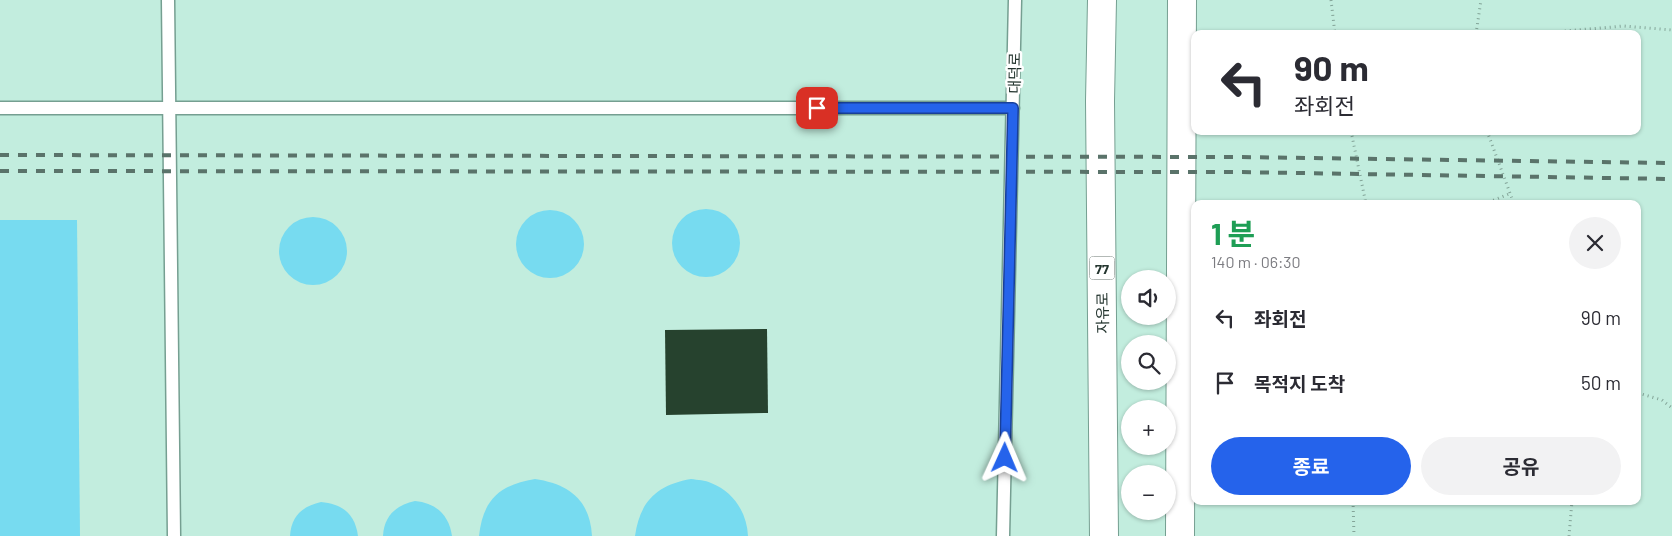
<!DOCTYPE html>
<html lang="ko">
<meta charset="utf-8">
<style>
:root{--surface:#fff;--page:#f2f2f3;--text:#2b2b33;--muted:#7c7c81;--accent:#2563eb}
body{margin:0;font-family:Barlow,"Noto Sans KR",sans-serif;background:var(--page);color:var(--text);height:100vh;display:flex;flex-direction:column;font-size:19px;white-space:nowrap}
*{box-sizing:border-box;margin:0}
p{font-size:16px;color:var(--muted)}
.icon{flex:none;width:28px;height:28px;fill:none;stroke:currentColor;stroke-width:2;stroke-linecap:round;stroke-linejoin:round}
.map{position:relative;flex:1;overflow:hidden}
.sheet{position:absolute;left:1191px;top:200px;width:450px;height:305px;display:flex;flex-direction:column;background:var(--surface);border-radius:10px;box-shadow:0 1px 4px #0004}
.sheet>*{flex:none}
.guide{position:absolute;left:1191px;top:30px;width:450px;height:105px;border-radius:10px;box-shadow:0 1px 4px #0004;background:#fff;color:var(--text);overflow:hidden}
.tools{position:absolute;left:1121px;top:270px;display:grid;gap:10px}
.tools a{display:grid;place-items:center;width:55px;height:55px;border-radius:50%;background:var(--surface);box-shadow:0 1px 4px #0004;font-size:25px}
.pin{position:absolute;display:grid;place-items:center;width:42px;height:42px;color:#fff;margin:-21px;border-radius:10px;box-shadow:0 2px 8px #0006}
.me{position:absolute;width:55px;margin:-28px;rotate:1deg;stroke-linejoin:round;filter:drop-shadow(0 0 4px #0008)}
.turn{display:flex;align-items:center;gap:18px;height:105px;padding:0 20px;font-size:22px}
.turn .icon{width:65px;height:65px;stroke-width:2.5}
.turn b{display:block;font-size:35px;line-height:42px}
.round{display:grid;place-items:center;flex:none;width:52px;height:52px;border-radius:26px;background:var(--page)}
.overview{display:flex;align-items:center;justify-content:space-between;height:85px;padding:0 20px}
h1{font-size:30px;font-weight:700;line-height:38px;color:#1e9e55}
.cta{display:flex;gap:10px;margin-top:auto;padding:10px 20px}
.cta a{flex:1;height:58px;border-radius:30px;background:var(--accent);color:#fff;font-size:20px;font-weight:700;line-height:58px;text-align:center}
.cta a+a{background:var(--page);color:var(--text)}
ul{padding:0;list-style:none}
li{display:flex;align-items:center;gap:15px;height:65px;padding:0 20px}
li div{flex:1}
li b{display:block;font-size:19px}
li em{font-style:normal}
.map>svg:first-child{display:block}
.water{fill:#77dbf0}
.building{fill:#26422e}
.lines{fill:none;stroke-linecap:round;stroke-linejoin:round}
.service-casing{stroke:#759f91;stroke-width:15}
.trunk-casing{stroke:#759f91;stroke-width:30}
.path{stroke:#83a498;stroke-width:3;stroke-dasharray:1 4;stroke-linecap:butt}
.service{stroke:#fff;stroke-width:12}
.trunk{stroke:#fff;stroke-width:28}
.rail{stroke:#5a736a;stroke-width:4;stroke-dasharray:9 9;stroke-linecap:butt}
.route-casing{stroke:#184099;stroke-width:12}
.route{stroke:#2563eb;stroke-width:9}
.labels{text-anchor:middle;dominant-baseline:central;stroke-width:5;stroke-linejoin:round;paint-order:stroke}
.shield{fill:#fff;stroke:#66726d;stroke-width:1}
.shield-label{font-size:14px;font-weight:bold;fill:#24352f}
.street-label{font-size:15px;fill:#24352f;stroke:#fff}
</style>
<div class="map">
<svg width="1672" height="536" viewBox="0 0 1672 536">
<rect width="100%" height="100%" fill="#c2edde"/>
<g class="water">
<circle cx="706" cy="243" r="34"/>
<circle cx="550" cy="244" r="34"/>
<circle cx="313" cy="251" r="34"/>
<path d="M 0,220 L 77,220 L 80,536 L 0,536 Z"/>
<path d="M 535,479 C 569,484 590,500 592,536 L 479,536 C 483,499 500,485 535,479 Z"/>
<path d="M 691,479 C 698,480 705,480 711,483 C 734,492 747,513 748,536 L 635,536 C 640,501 657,485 691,479 Z"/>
<path d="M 415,501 C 436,503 449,515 452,536 L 383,536 C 384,516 396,505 415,501 Z"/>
<path d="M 321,502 C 343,504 355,514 358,536 L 290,536 C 291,516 303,506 321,502 Z"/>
</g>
<path class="building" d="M 767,329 L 768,413 L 666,415 L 665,330 Z"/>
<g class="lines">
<defs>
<g id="service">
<path d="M 168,0 L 174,536"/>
<path d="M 0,108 L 1013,108"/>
<path d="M 1003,536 L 1015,0"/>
</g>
<g id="trunk">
<path d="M 1102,0 L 1100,101 L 1104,536"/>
<path d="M 1180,536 L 1182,0"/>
</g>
</defs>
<use href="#service" class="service-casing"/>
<use href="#trunk" class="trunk-casing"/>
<g class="path">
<path d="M 1331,0 L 1335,34"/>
<path d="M 1476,34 L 1481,0"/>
<path d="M 1530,34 L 1624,26 L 1672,30"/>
<path d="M 1351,131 L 1366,204"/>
<path d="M 1487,131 L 1514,204"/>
<path d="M 1484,204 L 1509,194"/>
<path d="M 1638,393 L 1662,400 L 1672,408"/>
<path d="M 1353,501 L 1354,536"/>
<path d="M 1569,536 L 1572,501"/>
</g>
<use href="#service" class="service"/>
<use href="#trunk" class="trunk"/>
<g class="rail">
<path d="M 0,155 L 1235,157 L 1672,163"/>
<path d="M 0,171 L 1235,172 L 1672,179"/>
</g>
</g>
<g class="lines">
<defs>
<path id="route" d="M 817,108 L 1013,108 L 1005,458"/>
</defs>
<use href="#route" class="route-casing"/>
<use href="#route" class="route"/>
</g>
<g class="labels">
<rect class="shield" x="1089.5" y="256.5" width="25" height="23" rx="4"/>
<g class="shield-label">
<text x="1102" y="268">77</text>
</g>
<g class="street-label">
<text transform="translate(1014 73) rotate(-89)">대덕로</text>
<text transform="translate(1102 313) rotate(-91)">자유로</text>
</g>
</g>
</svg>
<div class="tools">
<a><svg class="icon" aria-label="sound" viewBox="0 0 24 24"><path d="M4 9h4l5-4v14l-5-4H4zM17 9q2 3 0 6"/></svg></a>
<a><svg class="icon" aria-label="search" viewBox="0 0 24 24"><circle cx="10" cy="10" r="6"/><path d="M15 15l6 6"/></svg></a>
<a>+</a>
<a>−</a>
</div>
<div class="pin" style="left:817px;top:108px;background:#d93025"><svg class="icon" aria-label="arrive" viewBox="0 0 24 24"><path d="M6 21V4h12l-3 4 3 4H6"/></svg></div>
<svg class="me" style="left:1005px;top:458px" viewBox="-20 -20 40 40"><path d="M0-17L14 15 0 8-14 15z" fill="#2563eb" stroke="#fff" stroke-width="4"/></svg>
<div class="guide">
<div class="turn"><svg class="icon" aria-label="left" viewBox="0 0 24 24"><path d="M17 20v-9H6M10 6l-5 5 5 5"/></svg><div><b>90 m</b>좌회전</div></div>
</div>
<section class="sheet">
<div class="overview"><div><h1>1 분</h1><p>140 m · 06:30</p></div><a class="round"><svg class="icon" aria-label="close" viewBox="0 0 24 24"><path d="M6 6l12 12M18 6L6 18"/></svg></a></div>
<ul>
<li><svg class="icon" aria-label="left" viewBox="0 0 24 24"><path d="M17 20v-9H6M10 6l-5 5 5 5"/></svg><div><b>좌회전</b></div><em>90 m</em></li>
<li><svg class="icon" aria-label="arrive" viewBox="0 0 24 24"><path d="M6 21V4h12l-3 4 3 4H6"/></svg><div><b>목적지 도착</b></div><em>50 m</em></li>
</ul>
<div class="cta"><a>종료</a><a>공유</a></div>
</section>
</div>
